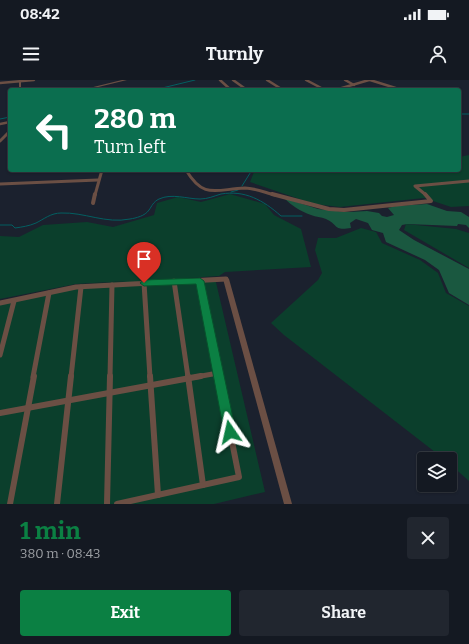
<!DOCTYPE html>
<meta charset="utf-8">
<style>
:root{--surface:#141922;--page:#21262f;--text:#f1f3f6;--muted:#9da0a5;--line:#333840;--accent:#0b8043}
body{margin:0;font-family:Bitter,serif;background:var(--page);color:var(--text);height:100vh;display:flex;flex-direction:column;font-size:15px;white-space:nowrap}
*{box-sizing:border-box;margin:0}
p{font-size:13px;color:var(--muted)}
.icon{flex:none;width:22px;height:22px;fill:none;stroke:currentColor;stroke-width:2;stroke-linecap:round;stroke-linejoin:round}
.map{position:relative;height:424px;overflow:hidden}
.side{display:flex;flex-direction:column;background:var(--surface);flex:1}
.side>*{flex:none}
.top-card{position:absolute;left:8px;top:8px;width:453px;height:84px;border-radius:4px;box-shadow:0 1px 3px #0004,0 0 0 1px var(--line);background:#0b6e4f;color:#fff;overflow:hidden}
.tools{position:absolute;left:417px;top:372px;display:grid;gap:8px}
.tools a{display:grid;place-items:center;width:40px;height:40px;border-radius:4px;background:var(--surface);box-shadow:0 1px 3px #0004,0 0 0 1px var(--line);font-size:20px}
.pin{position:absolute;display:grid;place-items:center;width:34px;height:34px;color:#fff;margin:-41px -17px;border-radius:50% 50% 50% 0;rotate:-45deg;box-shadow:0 0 4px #0007}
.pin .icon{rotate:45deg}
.me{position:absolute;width:44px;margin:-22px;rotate:349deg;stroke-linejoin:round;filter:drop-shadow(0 0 3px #0008)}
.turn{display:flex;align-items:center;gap:14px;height:84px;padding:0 20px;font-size:18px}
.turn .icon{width:52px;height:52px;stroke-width:2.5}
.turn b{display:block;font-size:28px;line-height:34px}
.round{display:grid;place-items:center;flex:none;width:42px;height:42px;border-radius:4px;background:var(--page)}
.overview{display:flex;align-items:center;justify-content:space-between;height:68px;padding:0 20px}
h1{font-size:24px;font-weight:700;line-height:30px;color:var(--accent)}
.action{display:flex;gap:8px;margin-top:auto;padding:8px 20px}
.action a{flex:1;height:46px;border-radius:4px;background:var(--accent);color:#fff;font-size:16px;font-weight:700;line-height:46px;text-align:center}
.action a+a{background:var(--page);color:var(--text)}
.status{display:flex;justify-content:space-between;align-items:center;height:28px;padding:0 20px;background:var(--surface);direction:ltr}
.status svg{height:11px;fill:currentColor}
header{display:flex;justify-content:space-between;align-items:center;height:52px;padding:0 20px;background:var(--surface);font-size:18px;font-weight:700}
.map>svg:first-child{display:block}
.green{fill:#0b3f2c}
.forest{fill:#1a5840}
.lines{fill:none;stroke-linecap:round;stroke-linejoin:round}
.stream{stroke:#035f61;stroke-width:1}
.minor-far4{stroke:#6b4f44;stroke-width:2.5}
.minor-far3{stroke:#6b4f44;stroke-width:3}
.minor-far2{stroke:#6b4f44;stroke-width:4}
.minor-far1{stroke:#6b4f44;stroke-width:5}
.minor{stroke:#6b4f44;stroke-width:6}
.tertiary{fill:#6b4f44;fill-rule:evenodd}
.route{fill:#0b8043;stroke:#07532c}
</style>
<div class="status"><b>08:42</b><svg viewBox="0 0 49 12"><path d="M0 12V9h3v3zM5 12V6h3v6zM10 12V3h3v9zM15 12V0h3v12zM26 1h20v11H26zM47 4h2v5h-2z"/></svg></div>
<header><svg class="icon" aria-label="menu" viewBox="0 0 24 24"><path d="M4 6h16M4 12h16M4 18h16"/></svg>Turnly<svg class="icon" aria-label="person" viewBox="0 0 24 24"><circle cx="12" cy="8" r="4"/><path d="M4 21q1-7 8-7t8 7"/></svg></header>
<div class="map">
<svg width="469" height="424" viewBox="0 0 469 424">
<rect width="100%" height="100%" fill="#1b212e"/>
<g class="green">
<path d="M 469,75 L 469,126 L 451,127 L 424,118 L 340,127 L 314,124 L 250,102 L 254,92 L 263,90 L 459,90 L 459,77 Z"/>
<path d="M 230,114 L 265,124 L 274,135 L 301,149 L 311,187 L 225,192 L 219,196 L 188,198 L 215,198 L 265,412 L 214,424 L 0,424 L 0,222 L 76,205 L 127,201 L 76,204 L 0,219 L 0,156 L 19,157 L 43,145 L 87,142 L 113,147 L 154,135 L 157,123 L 178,117 L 201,122 Z"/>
<path d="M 406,144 L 456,149 L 469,153 L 469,188 L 404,150 Z"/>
<path d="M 361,148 L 376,152 L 382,163 L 420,180 L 438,193 L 446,213 L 469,226 L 469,401 L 450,384 L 450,379 L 444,379 L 284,255 L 271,243 L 318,200 L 322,193 L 315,170 L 318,158 L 336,158 Z"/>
</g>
<path class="forest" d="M 284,118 L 318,129 L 336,131 L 350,132 L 367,131 L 379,133 L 382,136 L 387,137 L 394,135 L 388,128 L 396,126 L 427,124 L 447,131 L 461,132 L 469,137 L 469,148 L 466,145 L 458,144 L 457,146 L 407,144 L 402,145 L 399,150 L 414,160 L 469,189 L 469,225 L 449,213 L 439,190 L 425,180 L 386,162 L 383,153 L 372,150 L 368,143 L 356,139 L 350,143 L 351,148 C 333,151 339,145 326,139 C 321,137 316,137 311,135 C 300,131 292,126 284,118 Z"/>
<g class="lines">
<g class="stream">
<path d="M 154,10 L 195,0"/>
<path d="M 459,34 L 469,34"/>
<path d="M 0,39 L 10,37"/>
<path d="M 242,106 L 252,90"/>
<path d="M 231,112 L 238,110"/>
<path d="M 0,145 L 12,145 L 15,148 C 22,147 29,146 36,143 C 44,139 51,133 61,133 C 84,132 106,144 130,139 C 136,138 145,136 149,130 C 152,126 153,122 159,119 C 172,113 187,119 200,119 C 208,119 214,116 221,114 C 245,110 263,120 281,136 L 302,136"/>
</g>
<g class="minor-far4">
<path d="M 220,0 L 231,10"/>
<path d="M 233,0 L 247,10"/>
<path d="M 267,0 L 283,10"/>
<path d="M 306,0 L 325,10"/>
<path d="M 345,0 L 354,5"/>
<path d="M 370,0 L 402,10"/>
<path d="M 0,3 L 34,0"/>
<path d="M 335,10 L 369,0"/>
<path d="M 0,44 L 10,42"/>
</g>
<g class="minor-far3">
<path d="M 0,61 L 10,51"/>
<path d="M 186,90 C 204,120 216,109 245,108 C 255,108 266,113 275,115"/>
<path d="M 0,104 L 98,100"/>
<path d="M 95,115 L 102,90"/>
<path d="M 426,115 L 415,106 L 469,101"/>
</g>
<g class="minor-far2">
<path d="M 272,114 L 329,129 L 344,130 L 431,121 L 425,114"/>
<path d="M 93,123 L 95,114"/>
</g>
<g class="minor-far1">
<path d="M 174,201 L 188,297"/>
<path d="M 200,201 L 219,297"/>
<path d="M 144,203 L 150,297"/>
<path d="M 0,223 L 76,207 L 226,199"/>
<path d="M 0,275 L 14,221"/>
<path d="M 33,297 L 49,213"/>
<path d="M 71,297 L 81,207"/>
<path d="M 110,297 L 112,205"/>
<path d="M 196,297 L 218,293"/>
</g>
<g class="minor">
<path d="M 150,296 L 158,415"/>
<path d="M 188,296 L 203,405"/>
<path d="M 0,333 L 201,296"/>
<path d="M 10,424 L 34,296"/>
<path d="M 57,424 L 71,296"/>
<path d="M 107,424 L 110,296"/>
<path d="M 117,424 L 239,397 L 219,296"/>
</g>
<g class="tertiary">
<path d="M 122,0 L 127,0 L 86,10 L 81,10 Z"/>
<path d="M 20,1 L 21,2 L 21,10 L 19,10 L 19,2 Z"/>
<path d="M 226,197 L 229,199 L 292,424 L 284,424 L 223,199 Z"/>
</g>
</g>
<path class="route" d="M 200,198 L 204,201 L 236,352 L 234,357 L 230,358 L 226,357 L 224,352 L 196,204 L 144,206 L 140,203 L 144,200 Z"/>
</svg>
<div class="tools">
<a><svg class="icon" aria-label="layers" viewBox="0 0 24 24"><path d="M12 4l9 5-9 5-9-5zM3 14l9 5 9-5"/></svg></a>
</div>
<div class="pin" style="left:144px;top:203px;background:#d93025"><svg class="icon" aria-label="arrive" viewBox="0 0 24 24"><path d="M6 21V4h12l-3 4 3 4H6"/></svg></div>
<svg class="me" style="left:230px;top:352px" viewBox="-20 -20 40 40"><path d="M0-17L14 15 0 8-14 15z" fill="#0b8043" stroke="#fff" stroke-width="4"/></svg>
<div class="top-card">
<div class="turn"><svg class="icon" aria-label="left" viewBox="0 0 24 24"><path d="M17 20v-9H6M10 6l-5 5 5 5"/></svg><div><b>280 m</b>Turn left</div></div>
</div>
</div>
<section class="side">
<div class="overview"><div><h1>1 min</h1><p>380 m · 08:43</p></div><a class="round"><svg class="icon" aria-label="close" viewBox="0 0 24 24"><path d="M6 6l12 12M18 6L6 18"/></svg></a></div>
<div class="action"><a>Exit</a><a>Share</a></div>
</section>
